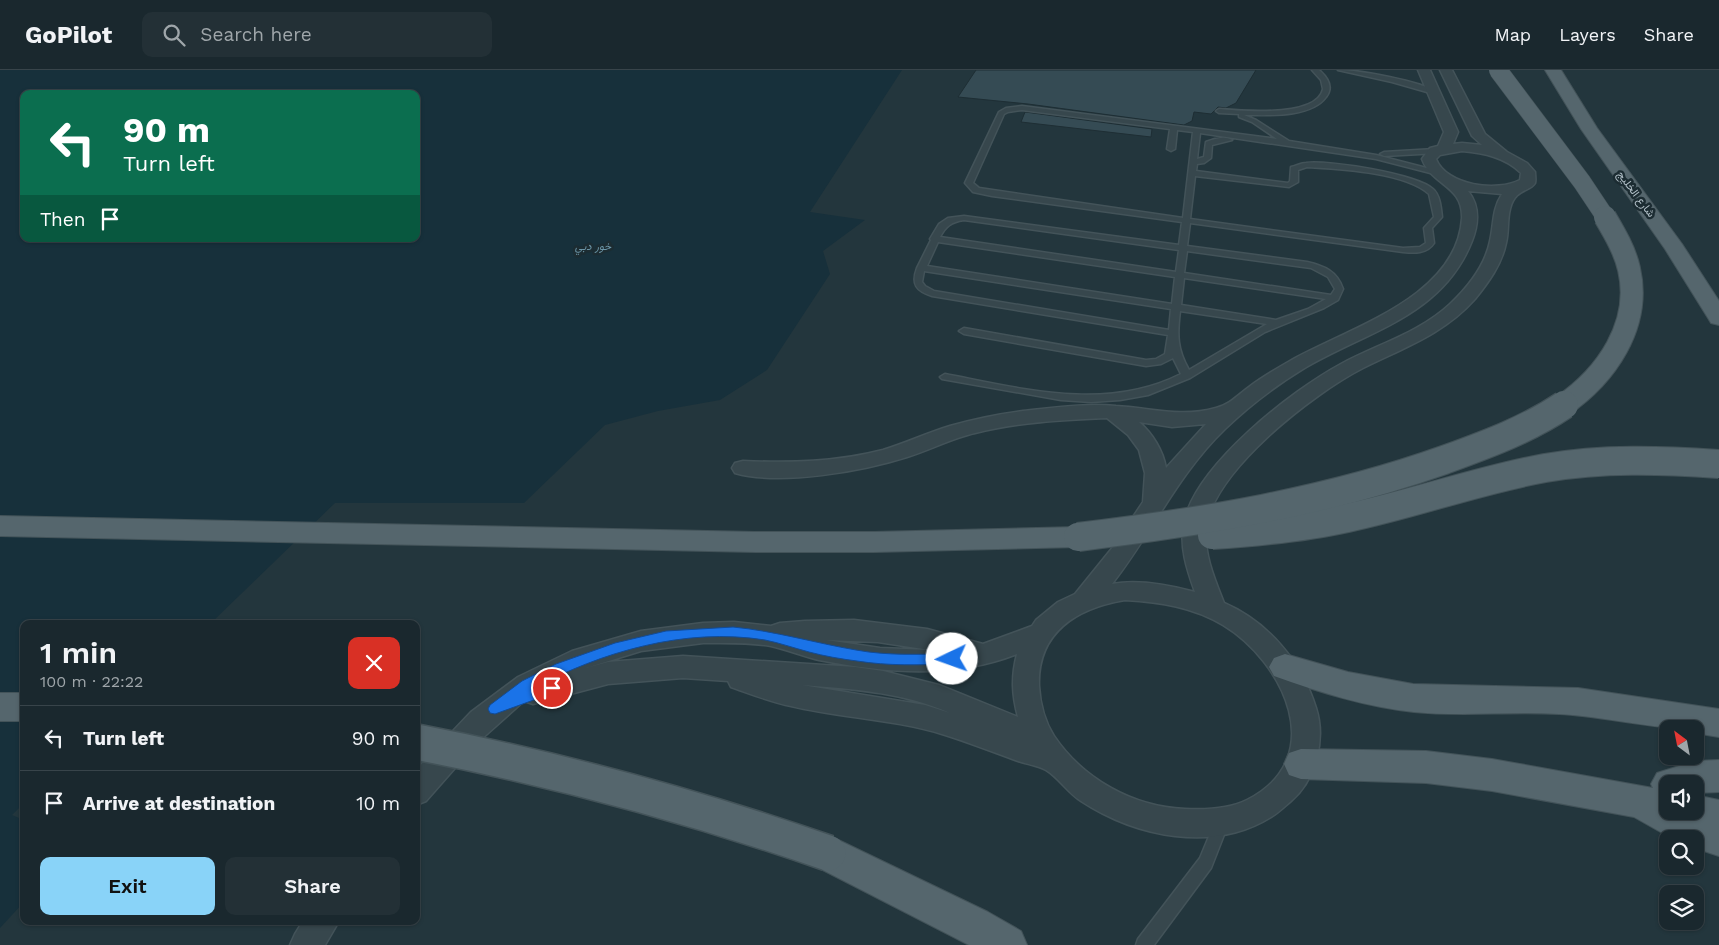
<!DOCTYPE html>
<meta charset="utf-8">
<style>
:root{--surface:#1a282e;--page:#233036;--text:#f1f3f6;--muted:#9fa6aa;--line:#38444a;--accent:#89d3f8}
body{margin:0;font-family:"Work Sans",Vazirmatn,sans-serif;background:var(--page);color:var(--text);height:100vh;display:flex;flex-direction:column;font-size:19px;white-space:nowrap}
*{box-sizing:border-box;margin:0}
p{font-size:16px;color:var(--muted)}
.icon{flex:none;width:28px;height:28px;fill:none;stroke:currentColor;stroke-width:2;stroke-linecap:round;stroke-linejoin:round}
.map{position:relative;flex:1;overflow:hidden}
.drawer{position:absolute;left:20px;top:550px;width:400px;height:305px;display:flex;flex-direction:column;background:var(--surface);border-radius:10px;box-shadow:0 1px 4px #0004,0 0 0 1px var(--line)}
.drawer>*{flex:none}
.hud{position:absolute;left:20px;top:20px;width:400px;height:152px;border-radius:10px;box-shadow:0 1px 4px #0004,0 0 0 1px var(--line);background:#0b6e4f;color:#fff;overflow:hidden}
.needle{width:32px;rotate:328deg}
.fabs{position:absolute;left:1659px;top:650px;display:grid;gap:10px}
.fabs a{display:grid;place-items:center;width:45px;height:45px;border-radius:10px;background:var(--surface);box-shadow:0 1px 4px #0004,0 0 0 1px var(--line);font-size:25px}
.pin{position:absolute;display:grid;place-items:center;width:42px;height:42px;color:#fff;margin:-21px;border:2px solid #fff;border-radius:50%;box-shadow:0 1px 5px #0007}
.me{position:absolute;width:55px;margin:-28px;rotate:267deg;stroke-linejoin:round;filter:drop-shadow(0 0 4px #0008)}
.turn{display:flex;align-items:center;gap:18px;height:105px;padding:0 20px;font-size:22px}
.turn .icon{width:65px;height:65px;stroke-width:2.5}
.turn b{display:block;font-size:35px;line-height:42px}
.then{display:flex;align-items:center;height:48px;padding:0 20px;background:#0003;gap:10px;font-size:19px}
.round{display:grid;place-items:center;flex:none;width:52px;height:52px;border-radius:10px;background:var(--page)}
.summary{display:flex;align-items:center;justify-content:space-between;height:85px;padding:0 20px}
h1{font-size:30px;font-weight:600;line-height:38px}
.cta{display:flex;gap:10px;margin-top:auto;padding:10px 20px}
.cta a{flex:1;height:58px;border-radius:10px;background:var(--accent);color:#111;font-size:20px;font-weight:600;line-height:58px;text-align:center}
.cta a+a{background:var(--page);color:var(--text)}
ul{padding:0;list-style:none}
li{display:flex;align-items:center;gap:15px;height:65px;padding:0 20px;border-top:1px solid var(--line)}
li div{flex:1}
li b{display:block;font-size:19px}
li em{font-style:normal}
header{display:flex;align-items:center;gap:30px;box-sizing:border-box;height:70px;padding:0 25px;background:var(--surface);border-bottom:1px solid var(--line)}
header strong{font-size:24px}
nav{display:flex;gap:28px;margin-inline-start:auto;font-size:18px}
.search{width:350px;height:45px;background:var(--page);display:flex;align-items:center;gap:12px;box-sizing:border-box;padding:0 18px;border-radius:10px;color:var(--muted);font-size:19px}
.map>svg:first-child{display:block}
.water{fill:#17303b;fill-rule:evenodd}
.building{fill:#354b54;stroke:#1e2e34}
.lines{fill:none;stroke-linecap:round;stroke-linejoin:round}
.lane-casing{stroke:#435359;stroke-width:3}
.street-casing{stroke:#435359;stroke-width:3}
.primary-casing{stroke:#435359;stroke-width:2}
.lane{fill:#37474d;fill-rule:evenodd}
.street{fill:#37474d;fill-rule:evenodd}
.primary{fill:#55666d;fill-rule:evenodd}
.primary-bridge-far3-casing{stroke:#435359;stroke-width:19;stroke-linecap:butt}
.primary-bridge-far2-casing{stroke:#435359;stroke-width:24;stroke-linecap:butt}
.primary-bridge-far1-casing{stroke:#435359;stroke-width:30;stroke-linecap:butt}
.primary-bridge-casing{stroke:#435359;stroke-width:38;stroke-linecap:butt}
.primary-bridge-far3{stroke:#55666d;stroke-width:18}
.primary-bridge-far2{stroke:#55666d;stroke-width:22}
.primary-bridge-far1{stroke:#55666d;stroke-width:28}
.primary-bridge{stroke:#55666d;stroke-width:35}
.route{fill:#1a73e8;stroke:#114b97}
.labels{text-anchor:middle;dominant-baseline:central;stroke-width:5;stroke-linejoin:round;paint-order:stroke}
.far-street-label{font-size:11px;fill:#b3c1c9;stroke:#1c2c32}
.far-water-label{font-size:11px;font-style:italic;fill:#6c96a8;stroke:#1c2c32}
</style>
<header>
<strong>GoPilot</strong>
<div class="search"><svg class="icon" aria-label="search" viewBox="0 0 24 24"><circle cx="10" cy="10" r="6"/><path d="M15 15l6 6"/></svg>Search here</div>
<nav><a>Map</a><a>Layers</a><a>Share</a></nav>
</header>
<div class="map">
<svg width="1719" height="875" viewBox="0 0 1719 875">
<rect width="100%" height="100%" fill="#23363d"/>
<path class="water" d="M 0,0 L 902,0 L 810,142 L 865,150 L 823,181 L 830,204 L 767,300 L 720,330 L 658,341 L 605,355 L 524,433 L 335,433 L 210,554 L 24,554 L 24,733 L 12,745 L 24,750 L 24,832 L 0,858 ZM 24,24 L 416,24 L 416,169 L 24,169 Z"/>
<g class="building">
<path d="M 976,0 L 1256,0 L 1236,33 L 1226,38 L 1218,37 L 1211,44 L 1194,42 L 1192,51 L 1184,55 L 1028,34 L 958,27 Z"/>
<path d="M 1025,42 L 1152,59 L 1151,67 L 1021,52 Z"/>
</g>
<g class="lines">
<defs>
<g id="lane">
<path d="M 1312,0 L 1319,0 C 1327,7 1334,17 1326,27 C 1311,48 1267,45 1244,45 L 1256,50 L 1289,71 L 1376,85 L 1442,102 L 1442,106 L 1376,89 L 1200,63 L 1197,89 L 1204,87 L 1206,72 C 1214,69 1224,65 1232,70 L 1212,75 L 1211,88 L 1204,93 L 1197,94 L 1196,101 L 1288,113 L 1290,111 L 1291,97 C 1296,96 1301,93 1306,93 C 1329,90 1416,104 1433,119 C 1440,125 1441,138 1442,147 L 1432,158 L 1434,173 C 1427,184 1414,183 1403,182 L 1190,153 L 1187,176 L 1307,192 C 1324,196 1337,201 1343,219 L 1338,230 L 1324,238 L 1265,262 L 1190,308 L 1148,325 L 1120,330 L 1091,332 L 1061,330 L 942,309 L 940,307 L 945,304 C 1023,319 1106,342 1181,304 L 1173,288 L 1161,294 L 1146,296 L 964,264 L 959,261 L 964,258 L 1146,290 L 1156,289 L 1165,284 L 1168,265 L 932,226 C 916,221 911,214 917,198 L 931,170 L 930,169 L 939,154 L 948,148 L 964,146 L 1179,175 L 1182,152 L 992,126 L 973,122 L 965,113 L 999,42 L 1006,38 L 1022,36 L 1277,69 L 1252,52 L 1239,47 L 1239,44 L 1219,43 L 1216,41 L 1219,39 C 1242,41 1317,48 1323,19 L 1321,10 ZM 1022,40 L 1170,59 L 1167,79 L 1171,81 L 1175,79 L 1177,60 L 1193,62 L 1183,148 L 979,118 L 973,113 L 1004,44 L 1008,42 ZM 1307,97 C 1339,99 1405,102 1429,124 L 1434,147 L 1424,158 L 1426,173 L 1420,177 L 1403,178 L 1190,149 L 1195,106 L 1289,117 L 1298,112 L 1298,100 ZM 964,150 L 1179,180 L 1176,202 L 940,167 C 946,156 951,152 964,150 ZM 938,172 L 1175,207 L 1172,234 L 927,196 ZM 1187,181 L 1311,198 L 1328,207 L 1335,219 L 1331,225 L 1184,203 ZM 924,201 L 1171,239 L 1169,260 L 934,221 L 925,216 L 922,212 ZM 1184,208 L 1326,229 L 1308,239 L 1276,250 L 1181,235 ZM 1180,241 L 1267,254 L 1189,300 C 1177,279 1177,265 1180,241 Z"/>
<path d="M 1338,0 C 1359,0 1420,11 1437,22 L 1434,24 L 1392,12 Z"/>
<path d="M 1435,79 L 1438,79 L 1438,83 L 1384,86 L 1380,84 L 1384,82 Z"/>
<path d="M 1222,745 L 1227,747 L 1229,752 L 1211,798 L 1154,875 L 1136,875 L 1138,869 L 1200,788 L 1217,747 Z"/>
</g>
<g id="street">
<path d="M 1418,0 L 1430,0 L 1458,62 L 1453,74 L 1462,73 L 1482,75 L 1472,66 L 1440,0 L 1452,0 L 1485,64 L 1507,82 L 1527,93 L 1535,102 C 1535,105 1536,110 1535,113 C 1530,122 1515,118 1510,139 C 1507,150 1509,162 1506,173 C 1502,194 1488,213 1475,229 C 1444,264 1403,278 1363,298 C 1314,323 1211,402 1206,460 C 1204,485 1215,510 1224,533 C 1268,552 1302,592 1316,638 C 1326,669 1316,710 1291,731 C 1284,737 1278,743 1271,747 C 1213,783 1136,767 1081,731 C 1068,723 1059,708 1046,700 C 1039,696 1027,694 1018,691 C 993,682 968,672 942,664 C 893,649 841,648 791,636 C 771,632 751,624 731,617 L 728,611 L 683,608 L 608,614 L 533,634 L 524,631 L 477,673 L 426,731 L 416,735 L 416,700 L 471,642 L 518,607 L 572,581 L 641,561 L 703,553 L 734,552 L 771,556 L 780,553 L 805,551 L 854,550 L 927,559 L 983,574 L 1032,556 L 1036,550 L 1058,532 L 1075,524 L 1113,477 L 1143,432 L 1145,403 L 1139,380 L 1128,365 L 1107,348 C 1063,350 1018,352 975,363 C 952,368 930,380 907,387 C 863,401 781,416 735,403 L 732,398 L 735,393 L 743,391 C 790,393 837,392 883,380 C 906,373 927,363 950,356 C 974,349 999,344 1023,341 C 1053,338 1086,333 1116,336 C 1152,338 1180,348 1216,338 C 1229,335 1238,325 1249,317 C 1262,307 1276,299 1290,291 C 1348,258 1457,228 1462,148 C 1463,115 1432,116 1422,89 L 1430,78 L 1438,76 L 1444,62 ZM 1462,81 C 1483,83 1505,87 1521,103 L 1520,110 C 1497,122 1447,116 1436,89 L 1440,85 ZM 1468,121 L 1502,124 C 1492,139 1494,154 1490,171 C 1485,196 1468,217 1450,234 C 1419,263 1378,274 1341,294 C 1291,321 1196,395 1184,452 C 1179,476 1187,500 1195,522 C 1169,515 1139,509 1112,514 C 1152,463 1178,404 1225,359 C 1249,336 1275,316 1303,299 C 1367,261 1442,247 1472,171 C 1479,153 1480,136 1468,121 ZM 1139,352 L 1172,357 L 1206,354 L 1166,398 C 1163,381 1153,364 1139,352 ZM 1125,530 C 1160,532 1193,537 1223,555 C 1284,592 1330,688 1247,730 C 1229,739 1205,740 1185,739 C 1133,737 1083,709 1054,666 C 1045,652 1040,633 1039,616 C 1037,562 1077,538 1125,530 ZM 826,570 L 878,572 L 930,580 L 880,578 ZM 703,573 C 726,573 749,572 771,576 C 788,580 803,586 819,590 C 886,603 953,609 1017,584 C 1011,607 1012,625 1018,647 L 939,615 L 883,601 L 855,597 L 683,586 L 608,592 L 586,598 L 641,581 ZM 802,615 C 852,619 903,622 950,643 L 925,635 Z"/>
<path d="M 303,851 L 339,851 L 325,875 L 290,875 L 295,864 Z"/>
</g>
<g id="primary">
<path d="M 1545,0 L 1561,0 L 1597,58 L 1682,174 L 1719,231 L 1719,255 L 1711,253 L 1708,248 L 1665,179 L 1581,59 Z"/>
<path d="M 0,446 L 755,462 L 874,462 L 1078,457 L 1088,460 L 1092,467 L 1088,474 L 1078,477 L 874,482 L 755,482 L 0,466 Z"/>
<path d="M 1285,584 L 1348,602 L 1413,614 L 1578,618 L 1719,639 L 1719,667 L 1695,663 L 1695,659 C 1649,659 1604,646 1559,644 C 1510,641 1462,647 1414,642 C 1366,637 1319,622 1274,606 L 1269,597 L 1274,588 Z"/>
<rect x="0" y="623" width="24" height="28"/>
<path d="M 1301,679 L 1426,681 L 1492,689 L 1653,718 L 1651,714 L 1657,703 L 1695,691 L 1719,690 L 1719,722 L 1695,723 L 1695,714 L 1668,714 L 1668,741 L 1695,741 L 1695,725 L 1719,730 L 1719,786 L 1695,778 L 1695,769 L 1673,769 L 1634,747 L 1492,721 L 1426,713 L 1301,709 L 1289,705 L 1284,694 L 1289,683 Z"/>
<path d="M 828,765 L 988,842 L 1021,861 L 1027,875 L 969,875 L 815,796 L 809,783 L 815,770 Z"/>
</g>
</defs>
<use href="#lane" class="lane-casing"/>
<use href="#street" class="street-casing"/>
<use href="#primary" class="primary-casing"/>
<use href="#lane" class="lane"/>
<use href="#street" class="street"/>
<use href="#primary" class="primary"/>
<defs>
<path id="primary-bridge-far3" d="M 1498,0 L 1582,112 L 1606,148"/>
<path id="primary-bridge-far2" d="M 1562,336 C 1606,306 1642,255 1629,199 C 1625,181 1615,164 1605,147"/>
<g id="primary-bridge-far1">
<path d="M 1212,465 C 1257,462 1303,458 1347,448 C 1414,434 1478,410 1545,398 C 1603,388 1661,390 1719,394"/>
<path d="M 1078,467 C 1202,452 1326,432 1444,390 C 1485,375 1527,360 1564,335"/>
</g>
<path id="primary-bridge" d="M 416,672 C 556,699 693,736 828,783"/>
</defs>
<use href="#primary-bridge-far3" class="primary-bridge-far3-casing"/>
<use href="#primary-bridge-far2" class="primary-bridge-far2-casing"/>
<use href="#primary-bridge-far1" class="primary-bridge-far1-casing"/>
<use href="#primary-bridge" class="primary-bridge-casing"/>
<use href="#primary-bridge-far3" class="primary-bridge-far3"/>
<use href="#primary-bridge-far2" class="primary-bridge-far2"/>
<use href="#primary-bridge-far1" class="primary-bridge-far1"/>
<use href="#primary-bridge" class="primary-bridge"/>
</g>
<path class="route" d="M 733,557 C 775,561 815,573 856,580 C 888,586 920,584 952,584 L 956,585 L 958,589 L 956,593 L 952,594 C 920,595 888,596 857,591 C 841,589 824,586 809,582 C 794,578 780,573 765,570 C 685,557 601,582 532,619 L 552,612 L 556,614 L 558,618 L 556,622 L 495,644 L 490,643 L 488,639 L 490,635 L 522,611 L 556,594 L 615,573 L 666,561 Z"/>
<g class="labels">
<g class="far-street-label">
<text transform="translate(1636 124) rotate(53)">شارع الخليج</text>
</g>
<g class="far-water-label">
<text x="593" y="176">خور دبي</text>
</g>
</g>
</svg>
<div class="fabs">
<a><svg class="needle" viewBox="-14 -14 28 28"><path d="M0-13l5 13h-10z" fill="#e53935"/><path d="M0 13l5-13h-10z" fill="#9fa6aa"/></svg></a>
<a><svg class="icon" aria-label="sound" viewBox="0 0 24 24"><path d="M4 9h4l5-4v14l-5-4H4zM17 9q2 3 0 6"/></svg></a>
<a><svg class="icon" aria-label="search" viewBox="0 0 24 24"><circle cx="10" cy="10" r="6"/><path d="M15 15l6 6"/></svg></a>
<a><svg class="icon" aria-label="layers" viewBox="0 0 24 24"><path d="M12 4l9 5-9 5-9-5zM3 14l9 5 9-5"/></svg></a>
</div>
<div class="pin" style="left:552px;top:618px;background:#d93025"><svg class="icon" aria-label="arrive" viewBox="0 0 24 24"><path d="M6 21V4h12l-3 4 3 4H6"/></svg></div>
<svg class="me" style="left:952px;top:589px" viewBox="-20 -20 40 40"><circle r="19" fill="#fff"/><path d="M0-13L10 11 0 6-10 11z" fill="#1a73e8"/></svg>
<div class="hud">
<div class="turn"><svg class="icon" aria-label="left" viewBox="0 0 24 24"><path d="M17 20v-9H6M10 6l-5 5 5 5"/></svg><div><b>90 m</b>Turn left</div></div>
<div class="then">Then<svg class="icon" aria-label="arrive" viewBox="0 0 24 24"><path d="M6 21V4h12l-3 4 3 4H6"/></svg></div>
</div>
<section class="drawer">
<div class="summary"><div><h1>1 min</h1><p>100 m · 22:22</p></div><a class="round" style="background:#d93025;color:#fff"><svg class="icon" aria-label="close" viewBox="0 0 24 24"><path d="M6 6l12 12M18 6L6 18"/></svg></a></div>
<ul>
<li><svg class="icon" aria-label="left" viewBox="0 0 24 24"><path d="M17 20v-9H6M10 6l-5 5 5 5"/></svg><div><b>Turn left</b></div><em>90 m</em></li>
<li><svg class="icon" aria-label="arrive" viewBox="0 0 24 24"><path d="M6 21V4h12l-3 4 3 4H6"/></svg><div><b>Arrive at destination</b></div><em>10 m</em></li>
</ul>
<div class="cta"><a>Exit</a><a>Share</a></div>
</section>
</div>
